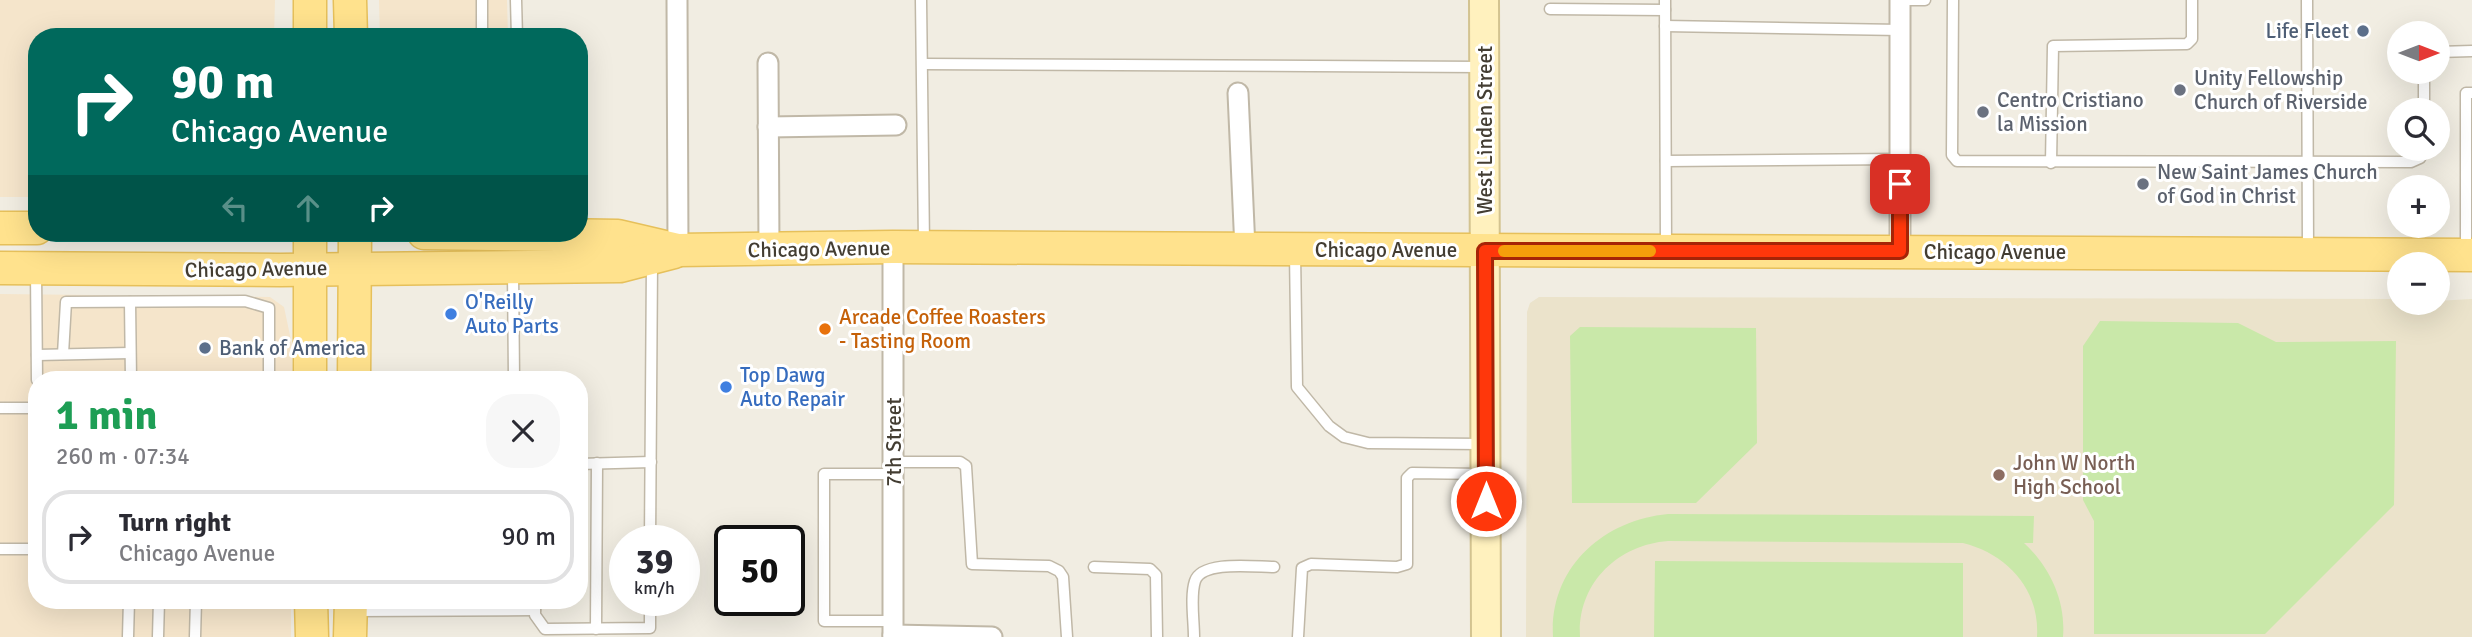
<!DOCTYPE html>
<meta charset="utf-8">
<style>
:root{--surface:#fff;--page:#f7f7f7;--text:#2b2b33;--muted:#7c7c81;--line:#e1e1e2}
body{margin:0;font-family:Signika,sans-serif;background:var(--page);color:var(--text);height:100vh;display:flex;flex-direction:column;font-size:26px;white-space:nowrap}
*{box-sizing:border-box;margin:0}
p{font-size:23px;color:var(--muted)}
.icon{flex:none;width:38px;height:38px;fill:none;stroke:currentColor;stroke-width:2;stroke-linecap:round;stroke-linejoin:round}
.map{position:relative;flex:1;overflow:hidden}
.side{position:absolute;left:28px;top:371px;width:560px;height:238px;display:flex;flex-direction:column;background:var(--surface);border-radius:28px;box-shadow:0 7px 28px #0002}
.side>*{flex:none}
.hud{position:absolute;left:28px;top:28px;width:560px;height:214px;border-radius:28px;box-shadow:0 7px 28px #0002;background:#00695c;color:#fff;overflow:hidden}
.needle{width:46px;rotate:90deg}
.controls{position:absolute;left:2387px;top:21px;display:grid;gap:14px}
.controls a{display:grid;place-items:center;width:63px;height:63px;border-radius:50%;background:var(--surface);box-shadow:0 7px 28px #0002;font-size:35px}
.speed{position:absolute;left:609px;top:525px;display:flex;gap:14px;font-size:35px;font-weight:700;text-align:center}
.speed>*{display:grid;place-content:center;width:91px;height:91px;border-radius:50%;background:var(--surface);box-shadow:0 7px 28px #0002;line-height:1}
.speed small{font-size:18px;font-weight:400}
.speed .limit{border:4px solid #111;border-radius:10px;background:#fff;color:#111}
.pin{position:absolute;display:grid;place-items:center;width:60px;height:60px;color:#fff;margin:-30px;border-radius:14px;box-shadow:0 4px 10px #0006}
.me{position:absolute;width:77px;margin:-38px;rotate:0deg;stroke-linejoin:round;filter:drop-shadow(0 0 5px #0008)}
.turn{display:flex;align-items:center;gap:24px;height:147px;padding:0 28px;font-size:32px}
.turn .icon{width:91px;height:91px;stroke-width:2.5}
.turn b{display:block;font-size:49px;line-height:60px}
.lanes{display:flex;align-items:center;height:66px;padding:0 28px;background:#0003;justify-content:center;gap:35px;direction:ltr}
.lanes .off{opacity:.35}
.round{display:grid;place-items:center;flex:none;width:74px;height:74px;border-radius:28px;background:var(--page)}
.summary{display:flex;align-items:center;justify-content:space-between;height:119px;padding:0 28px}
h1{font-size:42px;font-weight:700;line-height:52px;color:#1e9e55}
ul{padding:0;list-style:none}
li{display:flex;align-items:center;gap:21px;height:94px;margin:0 14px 10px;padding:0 14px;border:4px solid var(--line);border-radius:28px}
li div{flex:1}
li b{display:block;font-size:26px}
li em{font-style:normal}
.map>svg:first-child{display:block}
.commercial{fill:#f5e5cb}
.education{fill:#ebe3cb}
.green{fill:#c9e8a9}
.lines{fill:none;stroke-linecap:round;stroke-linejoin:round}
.lane-casing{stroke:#c0b8a7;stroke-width:13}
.street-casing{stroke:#c0b8a7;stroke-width:23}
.secondary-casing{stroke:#d3c390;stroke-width:32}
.primary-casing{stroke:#e6c05b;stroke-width:35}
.lane{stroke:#fff;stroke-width:10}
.street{stroke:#fff;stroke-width:19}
.secondary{stroke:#fff1be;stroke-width:28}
.primary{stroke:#ffe28d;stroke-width:32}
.route-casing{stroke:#a62407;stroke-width:18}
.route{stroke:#ff370b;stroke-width:12}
.slow{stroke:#f59e0b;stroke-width:12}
.service-dot{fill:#5c6f8a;stroke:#fff;stroke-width:2.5}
.worship-dot{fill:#6b7280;stroke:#fff;stroke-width:2.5}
.shop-dot{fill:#3f7fe0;stroke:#fff;stroke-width:2.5}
.food-dot{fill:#e8710a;stroke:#fff;stroke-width:2.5}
.education-dot{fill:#8d6e63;stroke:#fff;stroke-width:2.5}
.labels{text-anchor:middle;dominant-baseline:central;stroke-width:6;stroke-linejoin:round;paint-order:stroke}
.service-label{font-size:21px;fill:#4e5e75;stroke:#fff;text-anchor:end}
.worship-label{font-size:21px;fill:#5b616d;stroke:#fff;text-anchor:start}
.street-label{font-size:21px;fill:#433d32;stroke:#fff}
.shop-label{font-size:21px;fill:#366cbe;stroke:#fff;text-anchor:start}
.food-label{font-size:21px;fill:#c56008;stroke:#fff;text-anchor:start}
.education-label{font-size:21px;fill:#785e54;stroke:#fff;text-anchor:start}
</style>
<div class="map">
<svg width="2472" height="637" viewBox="0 0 2472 637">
<rect width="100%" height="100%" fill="#f1ede2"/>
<g class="commercial">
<path d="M 0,0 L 275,0 L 274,37 L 37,37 L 37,197 L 0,197 Z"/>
<path d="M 379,0 L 507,0 L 508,37 L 380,37 Z"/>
<path d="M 0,294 L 270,297 L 284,307 L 292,345 L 292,380 L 37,380 L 37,600 L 291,600 L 291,637 L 0,637 Z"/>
</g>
<path class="education" d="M 1539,297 L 2399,299 L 2399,303 L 2472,299 L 2472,637 L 1526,637 L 1527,312 L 1530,303 Z"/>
<g class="green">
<path d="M 2100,321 L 2238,323 L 2276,342 L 2396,341 L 2394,505 L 2265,634 L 2094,634 L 2094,521 L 2083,500 L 2083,346 Z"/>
<path d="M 1580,327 L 1756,328 L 1757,443 L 1696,503 L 1572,503 L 1570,336 Z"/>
<path d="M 1668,514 L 2034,516 L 2033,543 L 2024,543 C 2050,567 2066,601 2063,637 L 2037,637 C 2040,589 2007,554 1963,543 L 1668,541 C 1617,545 1577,584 1580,637 L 1553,637 C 1549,568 1603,520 1668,514 Z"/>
<path d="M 1655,561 L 1963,563 L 1963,637 L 1654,637 Z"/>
</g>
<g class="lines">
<defs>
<g id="lane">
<path d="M 482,0 L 482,37"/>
<path d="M 516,0 L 517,37"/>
<path d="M 921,0 L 924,244"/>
<path d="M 1665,0 L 1666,248"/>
<path d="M 1900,0 L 1925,0"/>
<path d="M 1953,0 L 1952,155 L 1957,161 L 2411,162 L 2420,158 L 2425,149"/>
<path d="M 2307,0 L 2308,251"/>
<path d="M 1550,9 L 1665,10"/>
<path d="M 1665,26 L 1901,30"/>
<path d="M 2438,52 L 2472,51"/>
<path d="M 923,64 L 1482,67"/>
<path d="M 2424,72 L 2424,110"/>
<path d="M 1666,161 L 1900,159"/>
<path d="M 2051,163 L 2053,46 L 2187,44 L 2192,39 L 2192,0"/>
<path d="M 2466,251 L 2466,93 L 2472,93"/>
<path d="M 1295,253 L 1297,387 L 1329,426 L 1344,437 L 1368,443 L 1482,444"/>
<path d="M 36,272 L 37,380"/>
<path d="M 513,272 L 514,380"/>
<path d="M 130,302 L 131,380"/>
<path d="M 63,354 L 66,302 L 245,301 L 269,308 L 269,380"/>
<path d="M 37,355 L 130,353"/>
<path d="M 0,408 L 37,408"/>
<path d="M 894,462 L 960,462 L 966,466 L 972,564 L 1049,566 L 1059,571 L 1063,577 L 1067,637"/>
<path d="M 579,464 L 651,462"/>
<path d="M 894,474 L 824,474 L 824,621 L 894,621"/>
<path d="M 650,541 L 652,261"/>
<path d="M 0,549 L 37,549"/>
<path d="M 1094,567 L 1150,569 L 1156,575 L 1157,637"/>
<path d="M 535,600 L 535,615 L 545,629 L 650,628 L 650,600"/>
<path d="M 353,611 L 535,610"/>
<path d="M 596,629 L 597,463"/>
<path d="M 128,637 L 129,600"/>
<path d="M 158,637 L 159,600"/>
<path d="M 195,637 L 196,600"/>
<path d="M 1194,637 C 1194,620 1190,596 1195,581 C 1202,560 1255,567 1274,567"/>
<path d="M 1298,637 L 1302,568 L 1311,564 L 1397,567 L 1407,564 L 1407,478 L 1412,473 L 1483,474"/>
</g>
<g id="street">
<path d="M 677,0 L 678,250"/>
<path d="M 768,63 L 769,249"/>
<path d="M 1238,93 L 1245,249"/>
<path d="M 768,127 L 896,125"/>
<path d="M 893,247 L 893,637"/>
<path d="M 1900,251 L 1900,0"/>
<path d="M 893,635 L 992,637"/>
</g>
<path id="secondary" d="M 1484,0 L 1486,637"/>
<g id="primary">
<path d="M 310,0 L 310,37"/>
<path d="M 350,0 L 351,37"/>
<path d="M 0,228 L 37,228"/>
<path d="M 424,233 L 618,236 L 678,250 L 893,247 L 2472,255"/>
<path d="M 0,268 L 280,270 L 620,266 L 674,252"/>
<path d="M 310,380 L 310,233"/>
<path d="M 354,380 L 355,233"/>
<path d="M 311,600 L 312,637"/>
<path d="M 350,637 L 351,600"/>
</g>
</defs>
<use href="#lane" class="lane-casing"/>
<use href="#street" class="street-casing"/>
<use href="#secondary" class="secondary-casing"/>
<use href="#primary" class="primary-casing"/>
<use href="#lane" class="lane"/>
<use href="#street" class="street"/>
<use href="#secondary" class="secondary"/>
<use href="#primary" class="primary"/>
</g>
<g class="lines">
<defs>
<path id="route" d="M 1486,501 L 1485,251 L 1900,251 L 1900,184"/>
</defs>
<use href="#route" class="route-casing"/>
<use href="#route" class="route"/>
<path class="slow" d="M 1504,251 L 1650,251"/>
</g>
<g class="service-dot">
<circle cx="2363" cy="31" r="7"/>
<circle cx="205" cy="348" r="7"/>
</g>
<g class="worship-dot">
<circle cx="2180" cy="90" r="7"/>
<circle cx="1983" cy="112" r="7"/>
<circle cx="2143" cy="184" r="7"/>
</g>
<g class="shop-dot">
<circle cx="451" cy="314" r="7"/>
<circle cx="726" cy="387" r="7"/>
</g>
<circle class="food-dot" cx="825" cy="329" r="7"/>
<circle class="education-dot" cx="1999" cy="475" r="7"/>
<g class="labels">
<g class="service-label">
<text x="2349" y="31">Life Fleet</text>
<text x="219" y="348" text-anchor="start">Bank of America</text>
</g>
<g class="worship-label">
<text x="2194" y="78">Unity Fellowship<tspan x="2194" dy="24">Church of Riverside</tspan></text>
<text x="1997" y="100">Centro Cristiano<tspan x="1997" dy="24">la Mission</tspan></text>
<text x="2157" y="172">New Saint James Church<tspan x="2157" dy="24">of God in Christ</tspan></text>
</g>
<g class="street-label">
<text transform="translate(1485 130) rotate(-90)">West Linden Street</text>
<text transform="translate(819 249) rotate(-1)">Chicago Avenue</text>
<text x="1386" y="250">Chicago Avenue</text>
<text x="1995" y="252">Chicago Avenue</text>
<text transform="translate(256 269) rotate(-1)">Chicago Avenue</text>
<text transform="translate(894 442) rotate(-90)">7th Street</text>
</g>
<g class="shop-label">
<text x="465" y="302">O'Reilly<tspan x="465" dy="24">Auto Parts</tspan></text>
<text x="740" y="375">Top Dawg<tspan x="740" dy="24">Auto Repair</tspan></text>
</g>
<g class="food-label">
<text x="839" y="317">Arcade Coffee Roasters<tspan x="839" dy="24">- Tasting Room</tspan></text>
</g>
<g class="education-label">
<text x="2013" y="463">John W North<tspan x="2013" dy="24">High School</tspan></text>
</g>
</g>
</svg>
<div class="controls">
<a><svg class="needle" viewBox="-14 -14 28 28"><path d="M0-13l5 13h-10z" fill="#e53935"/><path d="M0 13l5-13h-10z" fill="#7c7c81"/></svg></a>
<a><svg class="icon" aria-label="search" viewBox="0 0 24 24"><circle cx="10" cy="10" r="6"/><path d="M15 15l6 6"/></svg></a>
<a>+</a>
<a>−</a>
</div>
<div class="speed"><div>39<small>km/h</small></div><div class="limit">50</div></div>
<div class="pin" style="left:1900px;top:184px;background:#d93025"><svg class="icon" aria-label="arrive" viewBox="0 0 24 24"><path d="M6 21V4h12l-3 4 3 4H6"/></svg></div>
<svg class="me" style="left:1486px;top:501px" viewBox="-20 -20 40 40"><circle r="17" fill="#ff370b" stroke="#fff" stroke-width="3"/><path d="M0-11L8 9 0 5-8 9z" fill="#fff"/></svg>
<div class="hud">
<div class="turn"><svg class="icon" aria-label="right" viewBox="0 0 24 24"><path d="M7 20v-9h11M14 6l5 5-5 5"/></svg><div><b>90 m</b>Chicago Avenue</div></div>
<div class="lanes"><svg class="icon off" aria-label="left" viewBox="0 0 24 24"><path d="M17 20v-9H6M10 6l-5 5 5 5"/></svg><svg class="icon off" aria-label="ahead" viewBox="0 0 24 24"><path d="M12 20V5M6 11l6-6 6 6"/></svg><svg class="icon" aria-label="right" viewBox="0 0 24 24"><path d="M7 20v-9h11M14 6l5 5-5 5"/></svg></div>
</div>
<section class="side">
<div class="summary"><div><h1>1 min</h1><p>260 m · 07:34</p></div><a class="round"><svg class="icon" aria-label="close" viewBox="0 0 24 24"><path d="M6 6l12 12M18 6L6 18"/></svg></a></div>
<ul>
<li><svg class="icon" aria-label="right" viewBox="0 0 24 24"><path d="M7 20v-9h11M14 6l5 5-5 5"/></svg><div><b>Turn right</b><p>Chicago Avenue</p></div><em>90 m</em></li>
</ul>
</section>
</div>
